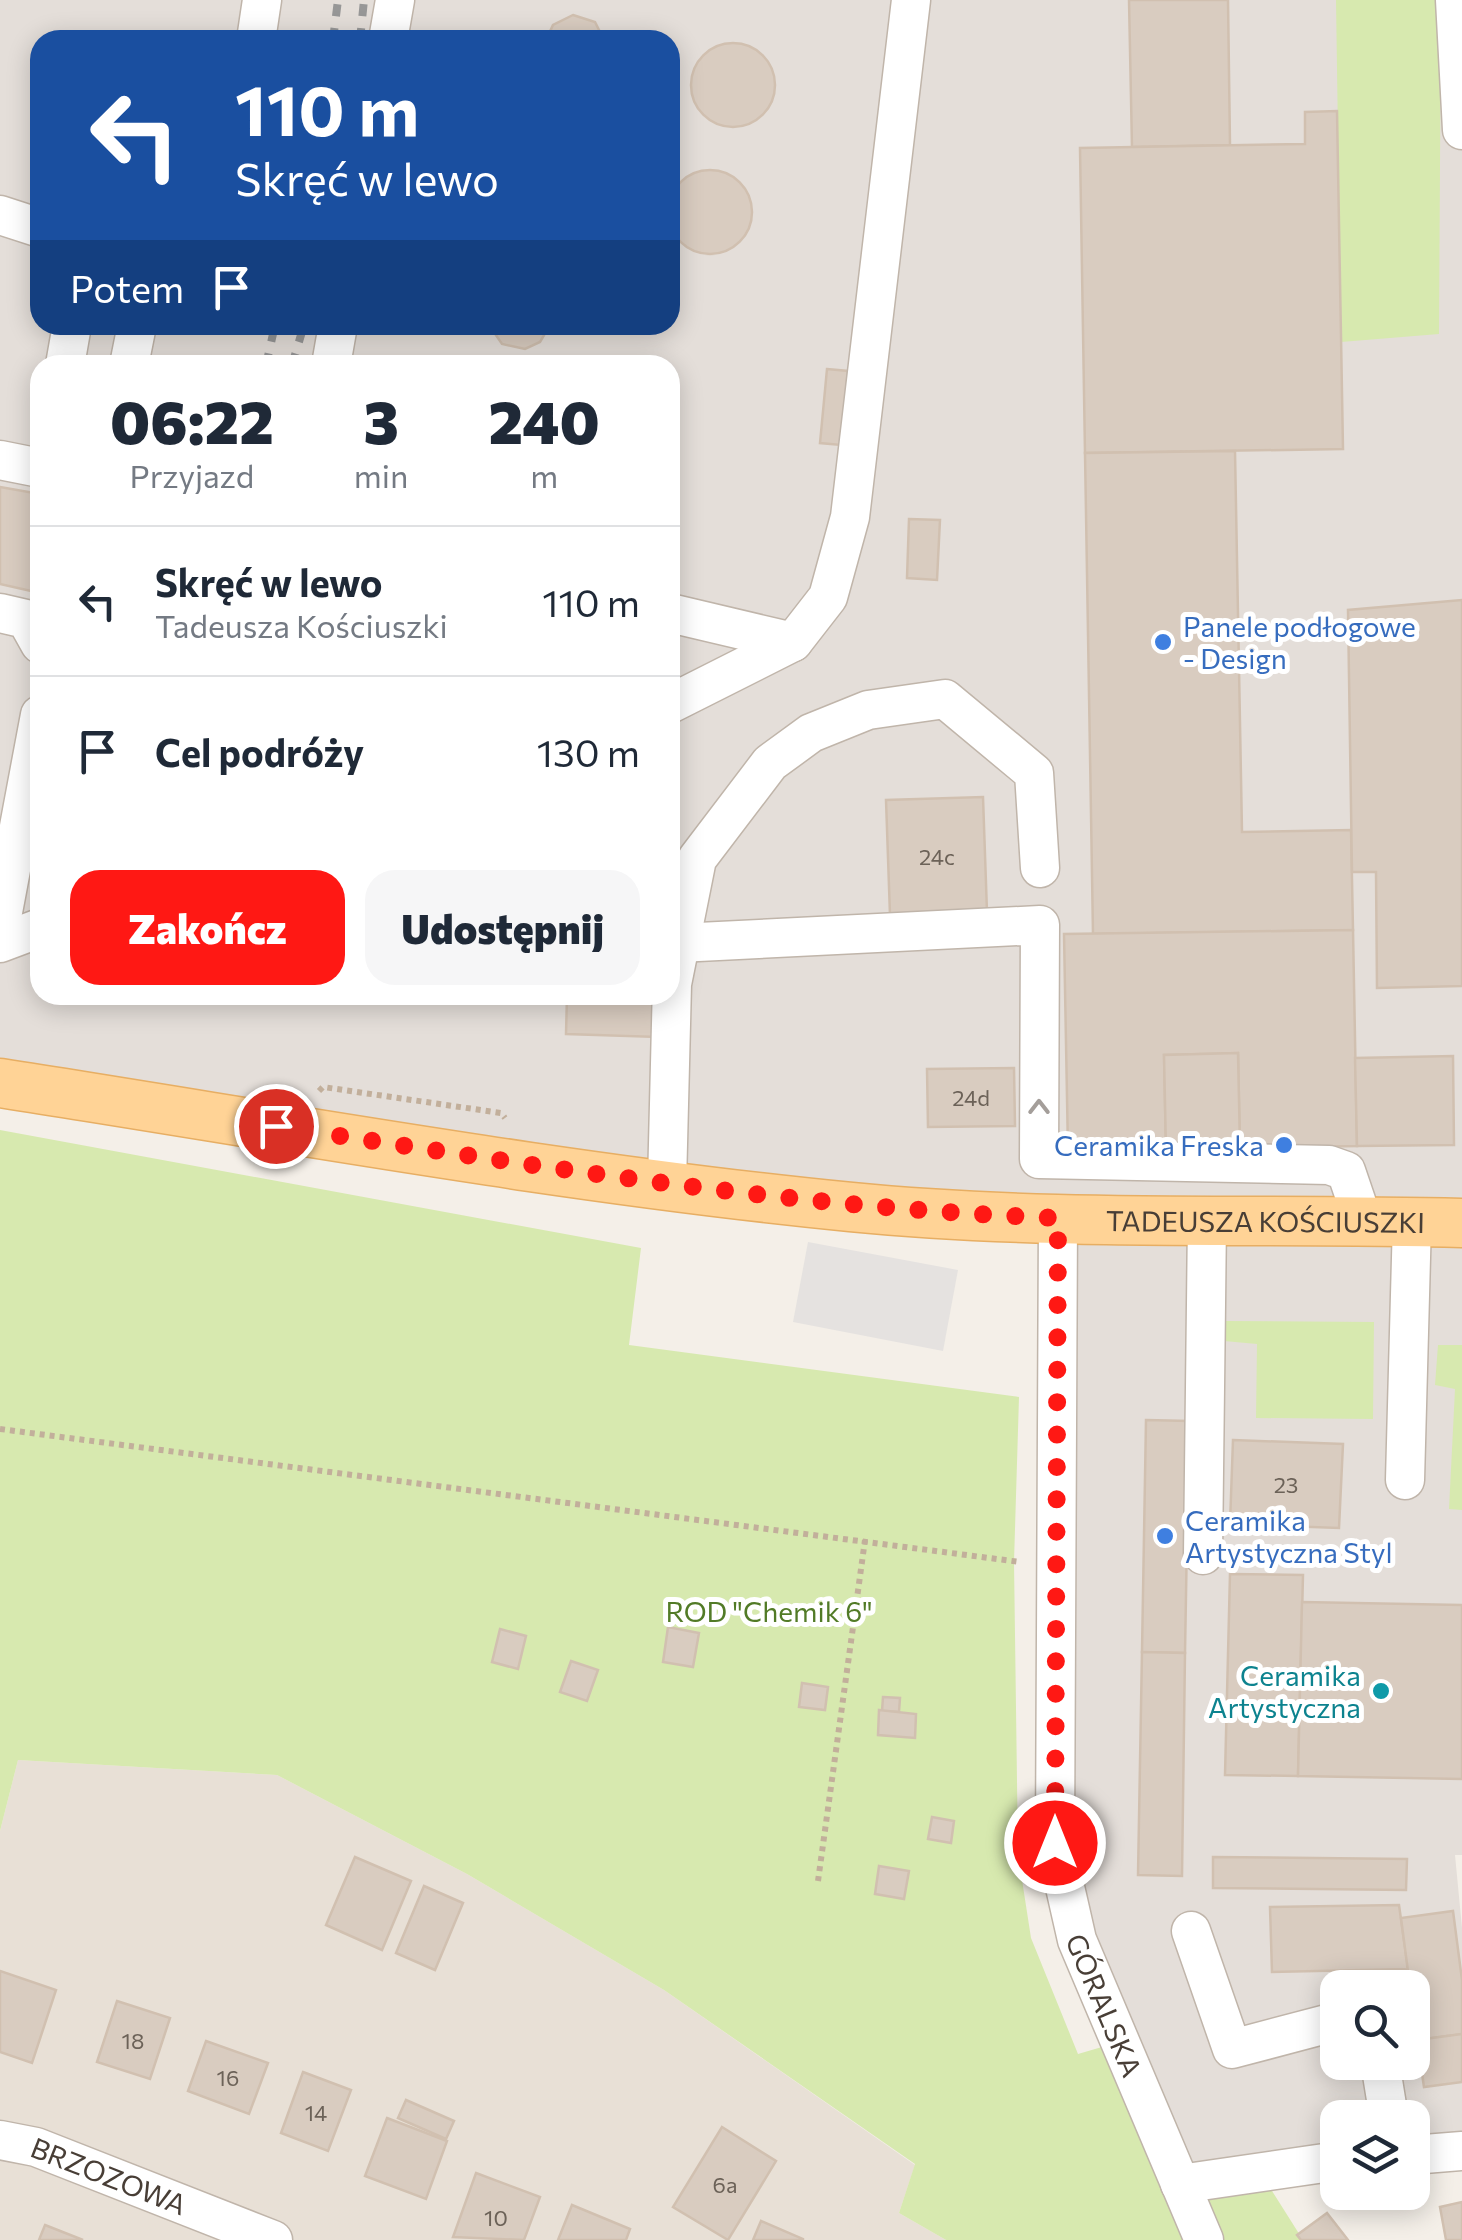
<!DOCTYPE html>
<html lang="pl">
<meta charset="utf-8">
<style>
:root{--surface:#fff;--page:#f6f6f7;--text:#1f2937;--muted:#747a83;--line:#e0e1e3;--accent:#ff1814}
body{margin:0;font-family:Commissioner,sans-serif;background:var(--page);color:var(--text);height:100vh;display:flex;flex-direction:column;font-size:38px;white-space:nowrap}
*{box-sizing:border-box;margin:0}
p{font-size:32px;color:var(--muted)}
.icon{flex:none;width:55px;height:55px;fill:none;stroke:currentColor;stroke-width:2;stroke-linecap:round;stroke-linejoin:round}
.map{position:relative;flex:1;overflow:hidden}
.side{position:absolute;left:30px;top:355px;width:650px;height:650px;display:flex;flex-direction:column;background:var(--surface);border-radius:30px;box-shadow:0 5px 25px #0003}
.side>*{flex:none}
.guide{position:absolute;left:30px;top:30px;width:650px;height:305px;border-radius:30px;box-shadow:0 5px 25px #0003;background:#1a4fa0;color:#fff;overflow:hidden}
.fabs{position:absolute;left:1320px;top:1970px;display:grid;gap:20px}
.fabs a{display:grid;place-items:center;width:110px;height:110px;border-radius:20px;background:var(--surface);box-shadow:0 5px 25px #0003;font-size:50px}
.pin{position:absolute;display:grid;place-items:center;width:85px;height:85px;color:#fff;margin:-42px;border:5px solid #fff;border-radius:50%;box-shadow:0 2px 10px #0007}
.me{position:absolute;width:110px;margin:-55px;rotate:0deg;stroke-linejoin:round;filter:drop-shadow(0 0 8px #0008)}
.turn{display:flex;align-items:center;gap:35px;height:210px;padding:0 40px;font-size:45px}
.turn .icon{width:130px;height:130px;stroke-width:2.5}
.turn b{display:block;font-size:70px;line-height:85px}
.then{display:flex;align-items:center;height:95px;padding:0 40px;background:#0003;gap:20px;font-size:38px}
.eta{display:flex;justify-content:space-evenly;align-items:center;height:170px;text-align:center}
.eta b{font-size:60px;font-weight:800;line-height:70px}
.button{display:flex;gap:20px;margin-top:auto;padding:20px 40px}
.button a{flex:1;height:115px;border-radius:30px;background:var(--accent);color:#fff;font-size:40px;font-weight:800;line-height:115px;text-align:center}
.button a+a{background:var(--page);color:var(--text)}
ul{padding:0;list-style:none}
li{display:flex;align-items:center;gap:30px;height:150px;padding:0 40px;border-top:2px solid var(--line)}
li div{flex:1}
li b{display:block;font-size:38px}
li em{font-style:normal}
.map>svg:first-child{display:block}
.residential{fill:#e8e0d6}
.industrial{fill:#e4ded9;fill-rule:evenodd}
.green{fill:#d7e9af}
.parking{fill:#e5e2e0}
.building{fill:#d9ccc0;stroke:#d1c0b0;stroke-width:2.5}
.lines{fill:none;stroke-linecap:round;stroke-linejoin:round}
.minor-casing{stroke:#c0b5aa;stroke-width:41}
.major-casing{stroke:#e7ae63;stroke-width:51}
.path{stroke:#c2af9b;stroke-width:6;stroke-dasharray:5 5;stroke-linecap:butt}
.minor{stroke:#fff;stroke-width:38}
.major{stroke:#ffd396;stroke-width:48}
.rail{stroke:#979797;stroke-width:8;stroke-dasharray:12 12;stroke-linecap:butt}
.oneway{stroke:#a49e9a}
.route{stroke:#ff1814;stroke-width:18;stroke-dasharray:0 32.4}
.shop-dot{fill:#3f7fe0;stroke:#fff;stroke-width:4}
.culture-dot{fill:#0f9aa8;stroke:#fff;stroke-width:4}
.labels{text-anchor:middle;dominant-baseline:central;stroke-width:10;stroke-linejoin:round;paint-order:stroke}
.number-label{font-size:22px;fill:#6c6258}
.shop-label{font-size:28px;fill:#366cbe;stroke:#fff;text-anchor:start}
.street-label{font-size:28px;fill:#483e36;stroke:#fff}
.park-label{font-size:28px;fill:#527b27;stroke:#fff}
.culture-label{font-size:28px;fill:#0d838f;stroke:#fff;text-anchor:end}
</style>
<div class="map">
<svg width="1462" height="2240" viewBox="0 0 1462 2240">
<rect width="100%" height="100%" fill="#f4efe8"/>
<path class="residential" d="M 18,1760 L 277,1775 L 467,1874 L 664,1990 L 915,2165 L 899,2213 L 946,2240 L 0,2240 L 0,1831 Z"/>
<path class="industrial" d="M 0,0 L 1462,0 L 1462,1855 L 1455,1855 L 1462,1928 L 1462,2151 L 1413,2155 L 1412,2118 L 1338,2118 L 1337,2161 L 1180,2184 L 1055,1843 L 1058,1218 L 0,1083 ZM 40,40 L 670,40 L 670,325 L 40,325 ZM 40,365 L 670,365 L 670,995 L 40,995 ZM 1338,1988 L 1412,1988 L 1412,2062 L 1338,2062 Z"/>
<g class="green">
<path d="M 1336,0 L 1441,0 L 1439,334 L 1341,342 Z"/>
<path d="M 0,1130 L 641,1248 L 629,1345 L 1019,1397 L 1014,1562 L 1018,1854 L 1031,1938 L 1078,2054 L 1119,2042 L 1179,2184 L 1260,2172 L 1303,2240 L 946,2240 L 899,2213 L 915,2164 L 664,1990 L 467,1874 L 277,1775 L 18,1760 L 0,1831 Z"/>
<path d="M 1224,1321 L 1374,1322 L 1373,1419 L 1256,1418 L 1257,1344 L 1224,1341 Z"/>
<path d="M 1438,1345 L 1462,1345 L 1462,1510 L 1449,1509 L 1455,1389 L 1435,1385 Z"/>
</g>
<path class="parking" d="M 808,1242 L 958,1270 L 943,1351 L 793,1322 Z"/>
<g class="building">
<path d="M 1129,0 L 1228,0 L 1230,145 L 1132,147 Z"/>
<path d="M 573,15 L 595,22 L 604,40 L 546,40 L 553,25 Z"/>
<circle cx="733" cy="85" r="42"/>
<path d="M 1337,111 L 1343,449 L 1085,453 L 1080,148 L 1305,144 L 1305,112 Z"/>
<circle cx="710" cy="212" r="42"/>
<path d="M 489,325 L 550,325 L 540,342 L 525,349 L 502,344 Z"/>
<path d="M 827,369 L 848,371 L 841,445 L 820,443 Z"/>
<path d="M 1235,451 L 1242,832 L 1351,830 L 1353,930 L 1093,934 L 1085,453 Z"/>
<path d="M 0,487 L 40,494 L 40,545 L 31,591 L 0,584 Z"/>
<path d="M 909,519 L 940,520 L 937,580 L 907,578 Z"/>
<path d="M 1462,600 L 1462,986 L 1377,988 L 1376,872 L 1352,872 L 1348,610 Z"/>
<path d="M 983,797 L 987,912 L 890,915 L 886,800 Z"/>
<path d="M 1353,930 L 1357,1146 L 1240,1148 L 1238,1053 L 1164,1055 L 1166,1150 L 1068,1151 L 1064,934 Z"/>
<path d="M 567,995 L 660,995 L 658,1037 L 566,1034 Z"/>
<path d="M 1238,1053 L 1240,1148 L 1166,1150 L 1164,1055 Z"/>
<path d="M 1453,1056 L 1454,1145 L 1357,1146 L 1355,1058 Z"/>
<path d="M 1014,1068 L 1015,1126 L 928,1127 L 927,1069 Z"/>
<path d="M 1146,1420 L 1189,1421 L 1185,1653 L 1142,1652 Z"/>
<path d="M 1233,1440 L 1343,1444 L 1339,1528 L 1230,1524 Z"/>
<path d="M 1230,1574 L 1303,1575 L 1298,1776 L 1225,1775 Z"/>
<path d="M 1302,1602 L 1462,1605 L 1462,1779 L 1298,1776 Z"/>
<path d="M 668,1627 L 699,1633 L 693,1667 L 663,1662 Z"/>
<path d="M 500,1629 L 526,1636 L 518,1669 L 492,1662 Z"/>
<path d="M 1142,1652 L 1185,1653 L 1182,1876 L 1138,1875 Z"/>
<path d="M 571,1661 L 598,1670 L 587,1701 L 560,1692 Z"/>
<path d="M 802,1683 L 828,1687 L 825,1710 L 799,1707 Z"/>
<path d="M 883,1697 L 900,1698 L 899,1712 L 882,1711 Z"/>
<path d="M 879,1710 L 916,1714 L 915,1738 L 878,1735 Z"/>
<path d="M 932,1817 L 954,1821 L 951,1843 L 928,1839 Z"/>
<path d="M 355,1857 L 411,1881 L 382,1950 L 326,1925 Z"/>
<path d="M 1213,1857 L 1407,1859 L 1406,1890 L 1213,1888 Z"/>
<path d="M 879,1866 L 909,1871 L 904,1899 L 875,1894 Z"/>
<path d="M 424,1886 L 463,1903 L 435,1970 L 396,1953 Z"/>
<path d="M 1399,1905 L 1408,1969 L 1272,1972 L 1270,1907 Z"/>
<path d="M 1453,1911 L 1462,1980 L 1462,2034 L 1417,2040 L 1401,1918 Z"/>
<path d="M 0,1971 L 56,1990 L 32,2063 L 0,2052 Z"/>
<path d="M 117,2001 L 170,2018 L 150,2079 L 97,2062 Z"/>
<path d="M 1462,2034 L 1462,2082 L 1424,2087 L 1417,2040 Z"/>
<path d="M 206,2041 L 268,2063 L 249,2114 L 188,2091 Z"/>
<path d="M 303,2072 L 351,2090 L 328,2151 L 281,2133 Z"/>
<path d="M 406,2100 L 454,2121 L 446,2139 L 398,2118 Z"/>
<path d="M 387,2118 L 447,2141 L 426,2199 L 365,2176 Z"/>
<path d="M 722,2127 L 776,2161 L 728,2240 L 673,2207 Z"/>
<path d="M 476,2173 L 540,2197 L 524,2240 L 453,2237 Z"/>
<path d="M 1462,2202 L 1462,2240 L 1446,2240 L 1440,2207 Z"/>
<path d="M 572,2205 L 630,2229 L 626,2240 L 558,2240 Z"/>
<path d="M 1327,2213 L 1348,2240 L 1301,2240 L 1297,2235 Z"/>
<path d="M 761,2221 L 803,2239 L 803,2240 L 753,2240 Z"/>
<path d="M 45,2225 L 83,2240 L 39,2240 Z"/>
</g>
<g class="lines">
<defs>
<g id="minor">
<path d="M 1455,0 L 1462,130"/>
<path d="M 256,40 L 262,0"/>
<path d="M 388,40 L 395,0"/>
<path d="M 0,215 L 40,228"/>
<path d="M 65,365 L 72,325"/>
<path d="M 129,365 L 137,325"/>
<path d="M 331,365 L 338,325"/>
<path d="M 0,460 L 40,468"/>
<path d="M 0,613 L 26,619 L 40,644"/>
<path d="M 670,613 L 793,642"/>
<path d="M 670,704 L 793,642 L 828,597 L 850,517 L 911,0"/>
<path d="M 0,928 L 40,715"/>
<path d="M 0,943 L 40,928"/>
<path d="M 678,943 L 1040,925 L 1039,1159 L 1329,1165 L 1346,1171 L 1363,1221"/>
<path d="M 667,1184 L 672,984 L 697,859 L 770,763 L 811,733 L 868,710 L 945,699 L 1034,773 L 1040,868"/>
<path id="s1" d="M 1058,1218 L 1055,1843 L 1077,1940 L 1204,2240"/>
<path d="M 1405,1480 L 1412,1221"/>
<path d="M 1203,1555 L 1207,1220"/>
<path d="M 1191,1931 L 1232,2049 L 1338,2021"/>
<path d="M 1380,2062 L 1389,2118"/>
<path id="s2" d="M 0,2140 L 36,2147 L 273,2240"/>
<path d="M 1412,2155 L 1462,2151"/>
<path d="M 1180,2184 L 1338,2161"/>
</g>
<g id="major">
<path id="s3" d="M 0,1083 C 283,1127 566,1179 851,1207 C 1054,1227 1259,1218 1462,1223"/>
</g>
</defs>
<use href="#minor" class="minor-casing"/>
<use href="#major" class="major-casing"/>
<g class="path">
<path d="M 319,1091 L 323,1087 L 501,1113 L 505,1118"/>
<path d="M 0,1429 L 1020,1562"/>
<path d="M 818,1881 L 865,1540"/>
</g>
<use href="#minor" class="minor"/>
<use href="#major" class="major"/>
<g class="rail">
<path d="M 333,40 L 338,0"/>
<path d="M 360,40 L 364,0"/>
<path d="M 266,365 L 275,325"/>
<path d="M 292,365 L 304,325"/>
</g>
</g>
<defs><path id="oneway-chevron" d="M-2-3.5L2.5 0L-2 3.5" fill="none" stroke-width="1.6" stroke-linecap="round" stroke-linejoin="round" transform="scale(2.5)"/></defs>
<use class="oneway" href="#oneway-chevron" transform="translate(1039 1107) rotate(-90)"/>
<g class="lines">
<path class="route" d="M 276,1126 C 536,1166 795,1208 1058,1218 L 1055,1843"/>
</g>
<g class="shop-dot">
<circle cx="1163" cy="642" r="10"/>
<circle cx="1284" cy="1145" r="10"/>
<circle cx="1165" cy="1536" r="10"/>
</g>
<circle class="culture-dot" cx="1381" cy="1691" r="10"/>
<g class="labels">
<g class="number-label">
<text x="937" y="856">24c</text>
<text x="971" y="1097">24d</text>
<text x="1286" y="1484">23</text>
<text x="133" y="2040">18</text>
<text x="228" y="2077">16</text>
<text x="316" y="2112">14</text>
<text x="725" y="2184">6a</text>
<text x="496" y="2217">10</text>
</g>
<g class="shop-label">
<text x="1183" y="626">Panele podłogowe<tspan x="1183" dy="32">- Design</tspan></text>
<text x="1264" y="1145" text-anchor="end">Ceramika Freska</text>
<text x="1185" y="1520">Ceramika<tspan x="1185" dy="32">Artystyczna Styl</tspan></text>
</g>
<g class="street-label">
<text stroke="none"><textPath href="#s3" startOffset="1275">TADEUSZA KOŚCIUSZKI</textPath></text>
<text stroke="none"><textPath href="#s1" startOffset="795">GÓRALSKA</textPath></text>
<text stroke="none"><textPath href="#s2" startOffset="115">BRZOZOWA</textPath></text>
</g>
<g class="park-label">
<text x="769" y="1611">ROD "Chemik 6"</text>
</g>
<g class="culture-label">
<text x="1361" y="1675">Ceramika<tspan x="1361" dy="32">Artystyczna</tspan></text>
</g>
</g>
</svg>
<div class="fabs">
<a><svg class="icon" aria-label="search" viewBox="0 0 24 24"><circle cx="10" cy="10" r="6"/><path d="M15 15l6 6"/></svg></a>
<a><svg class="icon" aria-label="layers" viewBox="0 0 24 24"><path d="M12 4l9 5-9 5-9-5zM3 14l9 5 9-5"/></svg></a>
</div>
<div class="pin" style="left:276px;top:1126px;background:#d93025"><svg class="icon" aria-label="arrive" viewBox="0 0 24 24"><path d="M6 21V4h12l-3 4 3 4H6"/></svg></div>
<svg class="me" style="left:1055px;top:1843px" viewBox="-20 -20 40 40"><circle r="17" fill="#ff1814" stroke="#fff" stroke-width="3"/><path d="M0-11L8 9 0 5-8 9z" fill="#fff"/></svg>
<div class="guide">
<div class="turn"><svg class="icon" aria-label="left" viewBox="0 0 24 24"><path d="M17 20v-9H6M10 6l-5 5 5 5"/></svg><div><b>110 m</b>Skręć w lewo</div></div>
<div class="then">Potem<svg class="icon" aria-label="arrive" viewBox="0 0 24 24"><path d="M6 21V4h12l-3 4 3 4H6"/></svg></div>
</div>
<section class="side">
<div class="eta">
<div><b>06:22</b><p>Przyjazd</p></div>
<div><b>3</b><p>min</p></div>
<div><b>240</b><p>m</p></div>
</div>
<ul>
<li><svg class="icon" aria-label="left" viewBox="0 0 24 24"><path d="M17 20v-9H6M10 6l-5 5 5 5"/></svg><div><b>Skręć w lewo</b><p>Tadeusza Kościuszki</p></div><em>110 m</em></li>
<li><svg class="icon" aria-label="arrive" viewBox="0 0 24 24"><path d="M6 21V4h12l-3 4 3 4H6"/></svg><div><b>Cel podróży</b></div><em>130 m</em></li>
</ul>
<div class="button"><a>Zakończ</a><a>Udostępnij</a></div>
</section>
</div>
